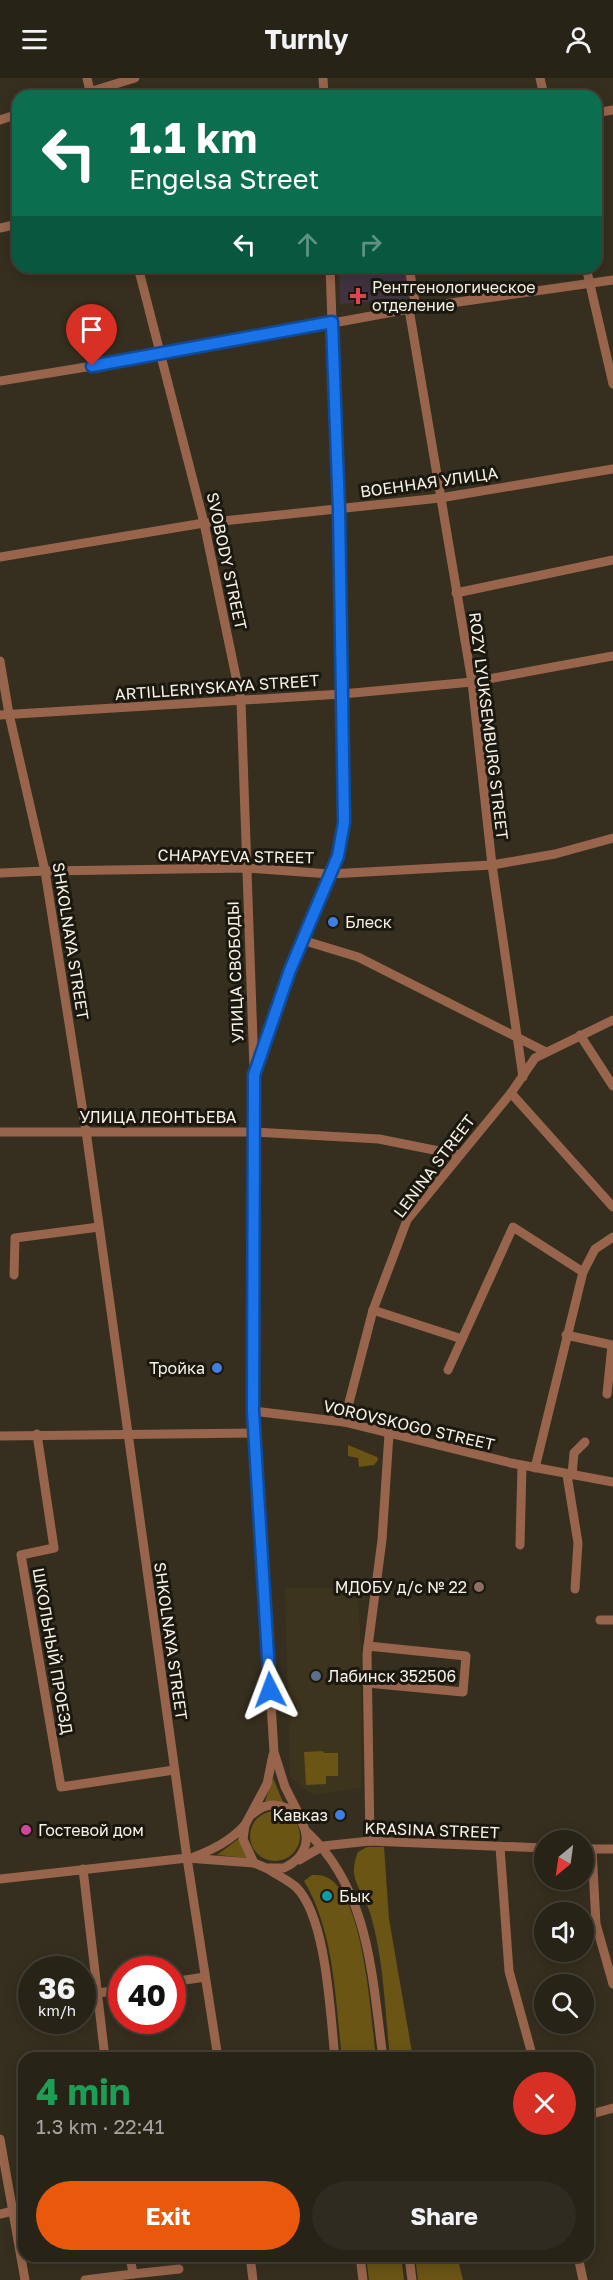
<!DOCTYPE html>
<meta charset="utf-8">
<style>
:root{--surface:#282317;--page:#302b20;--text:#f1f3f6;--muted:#a5a4a1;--line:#444036;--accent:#ea580c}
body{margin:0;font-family:"Golos Text",sans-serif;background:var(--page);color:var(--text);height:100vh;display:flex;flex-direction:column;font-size:22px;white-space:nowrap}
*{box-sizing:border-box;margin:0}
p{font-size:20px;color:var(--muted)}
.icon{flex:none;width:33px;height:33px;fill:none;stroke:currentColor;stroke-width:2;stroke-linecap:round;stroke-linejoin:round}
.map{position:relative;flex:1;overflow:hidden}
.panel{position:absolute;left:18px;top:1974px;width:576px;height:210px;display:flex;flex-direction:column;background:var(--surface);border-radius:18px;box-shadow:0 3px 15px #0003,0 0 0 2px var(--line)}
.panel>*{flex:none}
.hud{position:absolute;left:12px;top:12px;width:590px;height:183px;border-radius:18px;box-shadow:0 3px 15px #0003,0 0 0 2px var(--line);background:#0b6e4f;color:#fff;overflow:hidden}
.needle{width:39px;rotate:209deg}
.controls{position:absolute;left:534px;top:1752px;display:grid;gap:12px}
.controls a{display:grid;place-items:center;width:60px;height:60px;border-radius:50%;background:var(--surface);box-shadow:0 3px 15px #0003,0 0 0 2px var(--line);font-size:30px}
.speed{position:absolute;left:18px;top:1878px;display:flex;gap:12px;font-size:30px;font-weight:700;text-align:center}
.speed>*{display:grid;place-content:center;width:78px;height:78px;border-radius:50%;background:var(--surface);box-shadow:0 3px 15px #0003,0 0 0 2px var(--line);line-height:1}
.speed small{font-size:15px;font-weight:400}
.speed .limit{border:9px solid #d22;background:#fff;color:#111}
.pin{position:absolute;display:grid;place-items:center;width:51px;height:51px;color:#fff;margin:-62px -26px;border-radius:50% 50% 50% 0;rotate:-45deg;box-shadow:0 0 6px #0007}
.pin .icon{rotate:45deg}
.me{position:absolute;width:66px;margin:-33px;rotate:357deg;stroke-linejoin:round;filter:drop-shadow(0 0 4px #0008)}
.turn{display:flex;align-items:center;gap:21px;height:126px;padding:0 18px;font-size:27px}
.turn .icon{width:78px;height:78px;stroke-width:2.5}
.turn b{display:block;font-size:42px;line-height:51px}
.lanes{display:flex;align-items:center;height:57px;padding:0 18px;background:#0003;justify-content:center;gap:30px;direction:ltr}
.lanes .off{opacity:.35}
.round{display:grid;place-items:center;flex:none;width:63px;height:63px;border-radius:32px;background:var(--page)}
.overview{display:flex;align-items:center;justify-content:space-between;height:102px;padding:0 18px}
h1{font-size:36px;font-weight:700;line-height:45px;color:#1e9e55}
.primary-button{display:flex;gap:12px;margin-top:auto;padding:12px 18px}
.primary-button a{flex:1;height:69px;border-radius:36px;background:var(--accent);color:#fff;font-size:24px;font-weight:700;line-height:69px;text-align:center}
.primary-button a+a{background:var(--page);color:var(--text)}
header{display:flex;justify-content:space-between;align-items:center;height:78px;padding:0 18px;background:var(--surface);font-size:27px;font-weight:700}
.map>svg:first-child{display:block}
.commercial{fill:#40323f}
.built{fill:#3d341d}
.green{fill:#6a5515}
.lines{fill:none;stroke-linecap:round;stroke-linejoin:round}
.minor{stroke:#98654c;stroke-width:9}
.route-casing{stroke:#114b97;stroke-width:15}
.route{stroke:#1a73e8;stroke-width:10}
.health-dot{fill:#e0444e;stroke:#1b1810;stroke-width:2}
.shop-dot{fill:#3f7fe0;stroke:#1b1810;stroke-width:2}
.education-dot{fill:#8d6e63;stroke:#1b1810;stroke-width:2}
.service-dot{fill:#5c6f8a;stroke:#1b1810;stroke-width:2}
.hotel-dot{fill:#d1479c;stroke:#1b1810;stroke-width:2}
.culture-dot{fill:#0f9aa8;stroke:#1b1810;stroke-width:2}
.labels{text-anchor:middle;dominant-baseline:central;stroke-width:6;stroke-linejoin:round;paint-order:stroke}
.poi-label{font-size:16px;fill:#f7f3e9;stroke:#1b1810;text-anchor:start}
.street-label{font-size:16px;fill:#f7f3e9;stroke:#1b1810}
</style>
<header><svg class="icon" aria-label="menu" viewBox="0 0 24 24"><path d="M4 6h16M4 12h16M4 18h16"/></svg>Turnly<svg class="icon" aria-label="person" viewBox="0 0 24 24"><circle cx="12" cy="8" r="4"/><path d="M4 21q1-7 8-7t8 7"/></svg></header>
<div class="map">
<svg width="613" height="2202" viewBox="0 0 613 2202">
<rect width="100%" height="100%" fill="#362f1f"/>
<path class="commercial" d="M 339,189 L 407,189 L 413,220 L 340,226 Z"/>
<path class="built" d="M 285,1510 L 365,1510 L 366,1522 L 358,1523 L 361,1568 L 361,1710 L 313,1717 L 290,1699 Z"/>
<g class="green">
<path d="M 348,1367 L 377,1379 L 378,1382 L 374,1387 L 359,1389 L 358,1380 L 348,1378 Z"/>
<path d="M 323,1673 L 324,1675 L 338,1675 L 338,1698 L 326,1698 L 326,1706 L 306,1707 L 304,1674 Z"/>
<path d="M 273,1700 L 283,1724 L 265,1723 Z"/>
<circle cx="275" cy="1758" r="25"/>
<path d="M 241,1759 L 247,1780 L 217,1777 Z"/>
<path d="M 367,1769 L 384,1769 L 389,1841 L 413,1980 L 390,1980 C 385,1934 384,1883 371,1838 C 364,1812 346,1803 358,1774 Z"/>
<path d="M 312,1797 C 319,1797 324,1797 330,1801 C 365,1825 371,1939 376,1980 L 342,1980 C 335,1921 335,1855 304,1803 Z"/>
<path d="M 366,2178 L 401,2178 L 404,2202 L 369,2202 Z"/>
<path d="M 415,2178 L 457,2178 L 463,2202 L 418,2202 Z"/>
</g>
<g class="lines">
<g class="minor">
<path d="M 87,0 L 91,18"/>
<path d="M 323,0 L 324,18"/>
<path d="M 540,0 L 544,18"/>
<path d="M 76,18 L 135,0"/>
<path d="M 596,35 L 613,32"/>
<path d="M 0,42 L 18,36"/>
<path d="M 0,150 L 18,146"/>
<path d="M 138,189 L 204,445 L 241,623 L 254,991"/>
<path d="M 409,189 L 416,230"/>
<path d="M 586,189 L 613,306"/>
<path d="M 409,231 L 472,604 L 492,787 L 523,999"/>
<path d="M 0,303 L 160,277 L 409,231 L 613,202"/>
<path d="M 0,479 L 204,445 L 440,420 L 613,391"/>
<path d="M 456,515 L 613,482"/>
<path d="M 0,583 L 9,636 L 45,793 L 86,1053 L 187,1780 L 218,1980"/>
<path d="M 0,637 L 342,616 L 472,604 L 613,578"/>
<path d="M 0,795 L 45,793 L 246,790 L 330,796 L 492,787 L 555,776 L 613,760"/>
<path d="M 302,862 L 358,879 L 546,974"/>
<path d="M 580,957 L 613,1008"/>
<path d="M 511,1015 L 613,1129"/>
<path d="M 0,1054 L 252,1054 L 379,1061 L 459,1077"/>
<path d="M 14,1197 L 15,1160 L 99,1149"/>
<path d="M 373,1232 L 462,1261"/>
<path d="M 566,1257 L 612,1267 L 607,1316"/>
<path d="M 448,1292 L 513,1149 L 583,1194"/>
<path d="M 253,1333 L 344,1344 L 511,1385 L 613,1404"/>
<path d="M 344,1344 L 373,1232 L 407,1142 L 511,1015 L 535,980 L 613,942"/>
<path d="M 37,1356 L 54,1470 L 21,1477 L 61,1709 L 174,1692"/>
<path d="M 0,1358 L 254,1355"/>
<path d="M 535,1390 L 583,1194 L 595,1171 L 613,1159"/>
<path d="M 567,1397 L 578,1465 L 575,1511"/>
<path d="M 572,1397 L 574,1375 L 585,1364"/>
<path d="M 520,1467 L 522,1388"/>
<path d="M 600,1542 L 613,1542"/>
<path d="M 367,1605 L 463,1614 L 466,1578 L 368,1568"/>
<path d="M 251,1737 C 255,1734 259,1731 263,1729 C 297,1716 329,1769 284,1790 L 266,1790 L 254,1785 L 243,1761 L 245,1747 L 267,1706 L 273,1677"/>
<path d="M 303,1744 L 285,1709 L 274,1674 L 253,1333 L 254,997 L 290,892 L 338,778 L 344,744 L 339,432 L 330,189"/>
<path d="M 306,1753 C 370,1812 372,1899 383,1980"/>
<path d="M 370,1763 L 367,1576 L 382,1462 L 389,1356"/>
<path d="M 500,1769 L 509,1893 L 533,1980"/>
<path d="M 584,1771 L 613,1771"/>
<path d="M 592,1771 L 596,1846 L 613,1906"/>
<path d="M 194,1779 C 214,1771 230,1763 245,1747"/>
<path d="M 299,1782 L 323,1768 L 370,1763 L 544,1770"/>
<path d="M 83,1791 L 105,1980"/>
<path d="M 268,1791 C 277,1797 288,1802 296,1809 C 327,1840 330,1936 335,1980"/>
<path d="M 0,1801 L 187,1780 L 254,1785"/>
<path d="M 172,1904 L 205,1899"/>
<path d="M 82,1918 L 122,1911"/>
<path d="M 588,2037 L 613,2030"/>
<path d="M 0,2061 L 25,2202"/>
<path d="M 0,2136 L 13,2133"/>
<path d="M 250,2178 L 253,2202"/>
<path d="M 360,2178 L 363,2202"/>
<path d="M 409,2178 L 412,2202"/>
<path d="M 578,2178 L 583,2202"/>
<path d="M 133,2196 L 179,2191"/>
<path d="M 85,2202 L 133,2196 L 130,2178"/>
</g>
</g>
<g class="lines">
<defs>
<path id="route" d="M 92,288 L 332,244 L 339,432 L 344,744 L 338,778 L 290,892 L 254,997 L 253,1333 L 270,1612"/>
</defs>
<use href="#route" class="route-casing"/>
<use href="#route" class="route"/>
</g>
<path class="health-dot" d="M355 209h6v6h6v6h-6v6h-6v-6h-6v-6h6z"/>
<g class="shop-dot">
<circle cx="333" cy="844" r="6"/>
<circle cx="217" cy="1290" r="6"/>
<circle cx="340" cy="1737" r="6"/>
</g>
<circle class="education-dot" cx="479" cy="1509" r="6"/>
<circle class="service-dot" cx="316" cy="1598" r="6"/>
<circle class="hotel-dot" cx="26" cy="1752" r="6"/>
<circle class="culture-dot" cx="327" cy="1818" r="6"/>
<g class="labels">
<g class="poi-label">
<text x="372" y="209">Рентгенологическое<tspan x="372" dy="18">отделение</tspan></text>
<text x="345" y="844">Блеск</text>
<text x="205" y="1290" text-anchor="end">Тройка</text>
<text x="467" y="1509" text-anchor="end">МДОБУ д/с № 22</text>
<text x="328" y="1598">Лабинск 352506</text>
<text x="328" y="1737" text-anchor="end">Кавказ</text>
<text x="38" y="1752">Гостевой дом</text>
<text x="339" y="1818">Бык</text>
</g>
<g class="street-label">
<text transform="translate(429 404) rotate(-8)">ВОЕННАЯ УЛИЦА</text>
<text transform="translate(227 483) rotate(78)">SVOBODY STREET</text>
<text transform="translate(217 609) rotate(-4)">ARTILLERIYSKAYA STREET</text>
<text transform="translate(489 648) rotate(83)">ROZY LYUKSEMBURG STREET</text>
<text transform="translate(236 778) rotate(1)">CHAPAYEVA STREET</text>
<text transform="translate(71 863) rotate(81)">SHKOLNAYA STREET</text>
<text transform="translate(235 894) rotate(-92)">УЛИЦА СВОБОДЫ</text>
<text x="158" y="1039">УЛИЦА ЛЕОНТЬЕВА</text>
<text transform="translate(434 1088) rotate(-53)">LENINA STREET</text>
<text transform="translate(409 1347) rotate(13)">VOROVSKOGO STREET</text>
<text transform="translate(171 1563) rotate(82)">SHKOLNAYA STREET</text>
<text transform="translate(53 1573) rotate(80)">ШКОЛЬНЫЙ ПРОЕЗД</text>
<text transform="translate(432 1752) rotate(2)">KRASINA STREET</text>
</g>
</g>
</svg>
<div class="controls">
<a><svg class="needle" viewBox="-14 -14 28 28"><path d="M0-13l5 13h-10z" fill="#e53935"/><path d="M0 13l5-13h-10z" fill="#a5a4a1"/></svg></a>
<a><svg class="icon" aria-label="sound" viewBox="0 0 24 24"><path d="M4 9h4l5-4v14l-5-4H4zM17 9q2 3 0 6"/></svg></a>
<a><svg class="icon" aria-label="search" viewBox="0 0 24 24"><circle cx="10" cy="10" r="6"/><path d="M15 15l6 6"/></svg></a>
</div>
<div class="speed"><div>36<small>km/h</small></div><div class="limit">40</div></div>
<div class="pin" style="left:92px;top:288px;background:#d93025"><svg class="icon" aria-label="arrive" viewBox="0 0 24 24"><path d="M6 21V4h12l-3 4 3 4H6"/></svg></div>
<svg class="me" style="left:270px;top:1612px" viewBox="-20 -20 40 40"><path d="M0-17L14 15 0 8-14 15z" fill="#1a73e8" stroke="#fff" stroke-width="4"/></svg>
<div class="hud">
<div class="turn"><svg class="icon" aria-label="left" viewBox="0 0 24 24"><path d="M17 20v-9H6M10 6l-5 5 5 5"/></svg><div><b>1.1 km</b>Engelsa Street</div></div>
<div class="lanes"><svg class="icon" aria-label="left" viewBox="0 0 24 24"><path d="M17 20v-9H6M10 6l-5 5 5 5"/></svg><svg class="icon off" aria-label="ahead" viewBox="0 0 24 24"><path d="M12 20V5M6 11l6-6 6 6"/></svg><svg class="icon off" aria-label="right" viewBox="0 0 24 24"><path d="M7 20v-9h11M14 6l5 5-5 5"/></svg></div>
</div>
<section class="panel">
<div class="overview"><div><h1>4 min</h1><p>1.3 km · 22:41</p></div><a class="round" style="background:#d93025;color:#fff"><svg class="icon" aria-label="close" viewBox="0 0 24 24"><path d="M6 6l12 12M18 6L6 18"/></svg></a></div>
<div class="primary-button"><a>Exit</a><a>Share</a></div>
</section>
</div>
